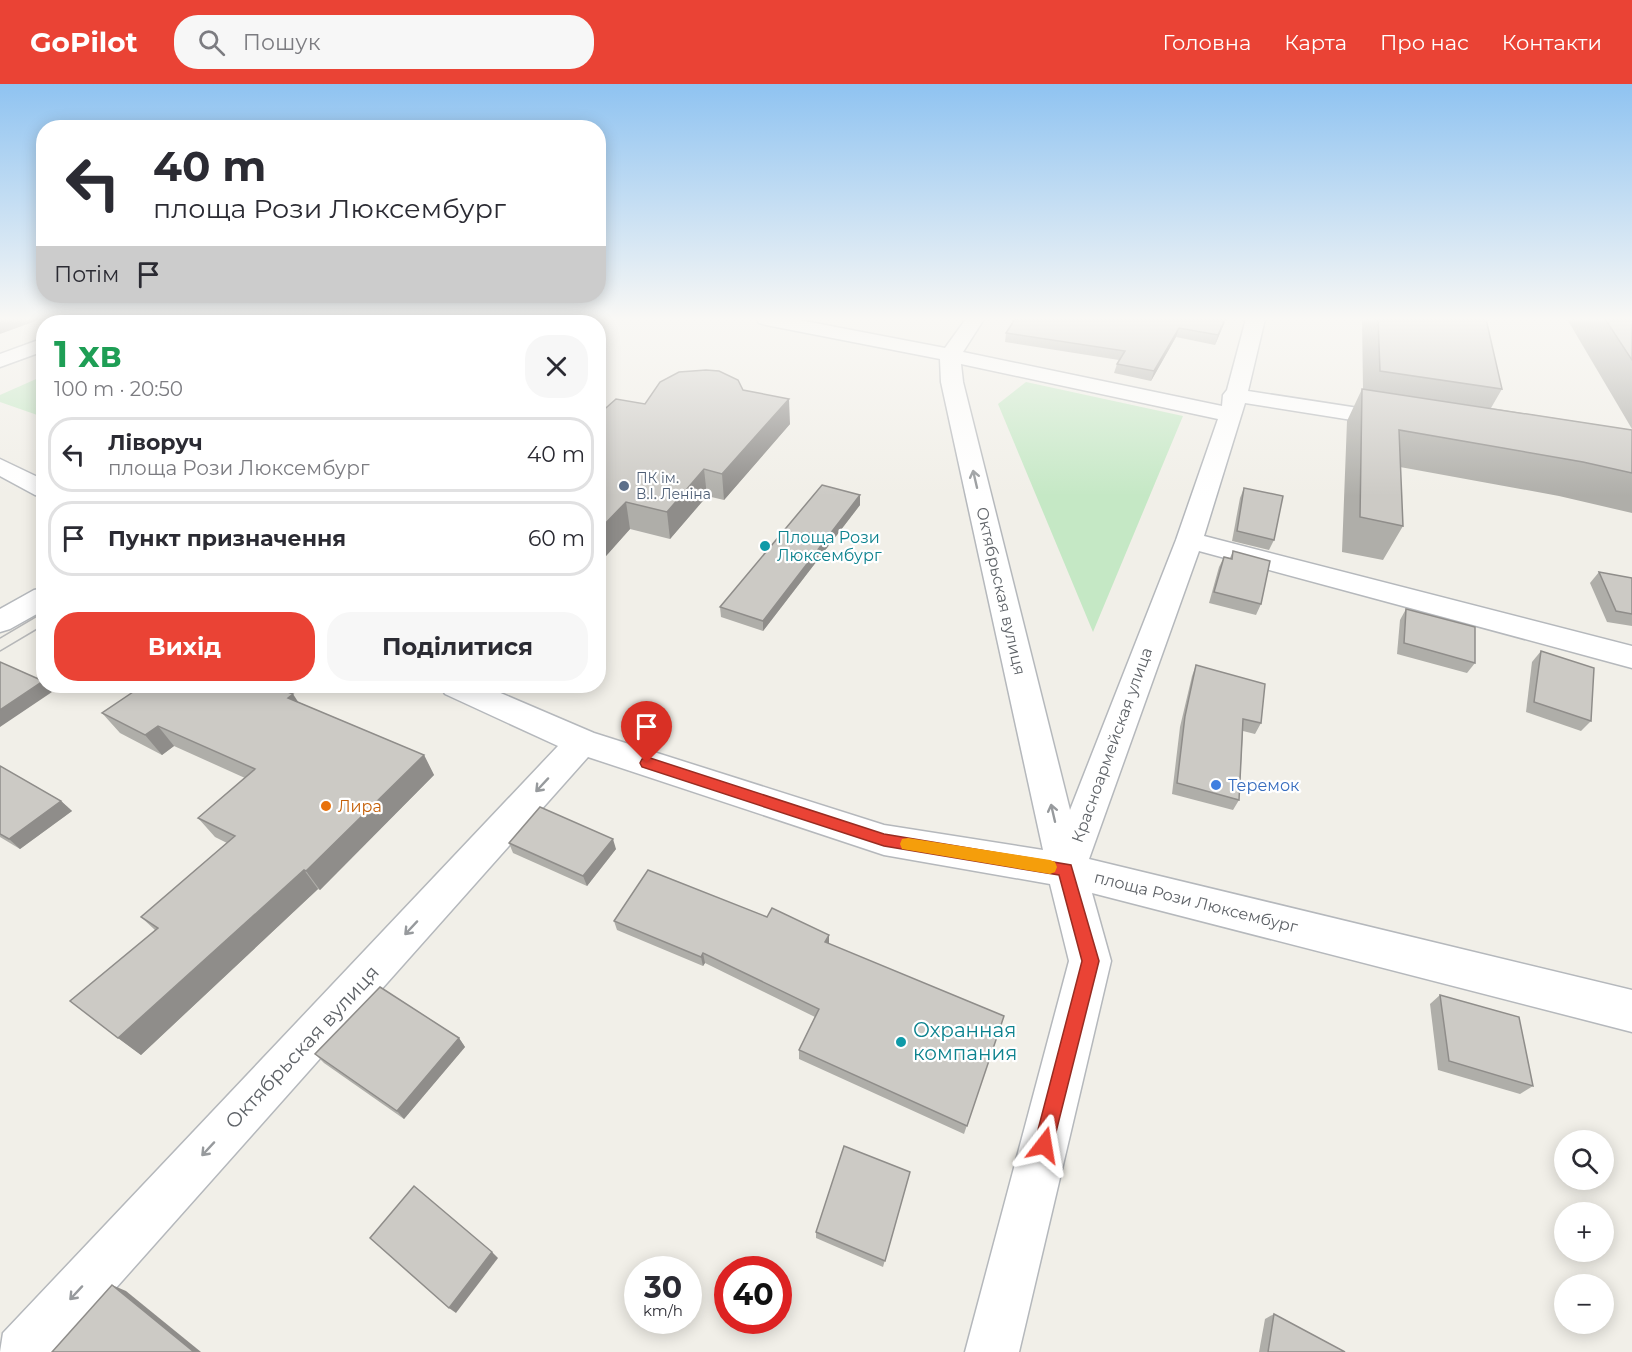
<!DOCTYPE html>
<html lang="uk">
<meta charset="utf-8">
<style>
:root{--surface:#fff;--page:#f7f7f7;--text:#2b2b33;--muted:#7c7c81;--line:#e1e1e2;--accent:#ea4335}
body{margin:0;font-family:Montserrat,sans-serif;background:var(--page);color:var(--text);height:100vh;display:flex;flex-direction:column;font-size:22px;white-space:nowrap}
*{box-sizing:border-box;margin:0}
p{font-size:20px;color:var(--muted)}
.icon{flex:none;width:33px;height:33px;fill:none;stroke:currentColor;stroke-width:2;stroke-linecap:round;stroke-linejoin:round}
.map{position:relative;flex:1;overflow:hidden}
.side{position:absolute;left:36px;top:231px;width:570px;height:378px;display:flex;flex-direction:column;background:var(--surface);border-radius:24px;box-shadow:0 3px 15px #0003}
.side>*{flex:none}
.banner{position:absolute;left:36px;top:36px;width:570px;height:183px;border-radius:24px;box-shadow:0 3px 15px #0003;background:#fff;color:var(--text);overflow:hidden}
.buttons{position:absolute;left:1554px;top:1046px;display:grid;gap:12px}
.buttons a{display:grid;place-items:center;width:60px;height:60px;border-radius:50%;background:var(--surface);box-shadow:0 3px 15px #0003;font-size:30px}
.speed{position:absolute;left:624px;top:1172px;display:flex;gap:12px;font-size:30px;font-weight:700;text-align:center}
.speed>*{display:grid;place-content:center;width:78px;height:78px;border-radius:50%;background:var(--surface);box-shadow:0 3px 15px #0003;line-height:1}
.speed small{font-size:15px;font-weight:400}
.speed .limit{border:9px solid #d22;background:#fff;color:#111}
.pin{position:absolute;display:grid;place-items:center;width:51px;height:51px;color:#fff;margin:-62px -26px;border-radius:50% 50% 50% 0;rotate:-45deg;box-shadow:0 0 6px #0007}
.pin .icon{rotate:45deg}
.me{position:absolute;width:66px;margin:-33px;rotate:14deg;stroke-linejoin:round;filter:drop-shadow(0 0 4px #0008)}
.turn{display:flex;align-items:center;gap:21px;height:126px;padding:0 18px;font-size:27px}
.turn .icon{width:78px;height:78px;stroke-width:2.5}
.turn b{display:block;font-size:42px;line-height:51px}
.then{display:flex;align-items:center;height:57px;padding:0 18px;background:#0003;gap:12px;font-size:22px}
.round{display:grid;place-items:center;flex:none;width:63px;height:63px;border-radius:24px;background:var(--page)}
.headline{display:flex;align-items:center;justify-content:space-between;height:102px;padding:0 18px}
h1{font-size:36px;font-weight:700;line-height:45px;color:#1e9e55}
.button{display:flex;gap:12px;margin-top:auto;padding:12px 18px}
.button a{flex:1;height:69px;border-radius:24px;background:var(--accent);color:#fff;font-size:24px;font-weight:700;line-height:69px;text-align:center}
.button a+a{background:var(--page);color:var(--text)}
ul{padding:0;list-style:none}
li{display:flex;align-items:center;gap:18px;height:75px;margin:0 12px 9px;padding:0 6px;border:3px solid var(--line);border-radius:24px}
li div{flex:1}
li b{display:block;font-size:22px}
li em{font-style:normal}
header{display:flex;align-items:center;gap:36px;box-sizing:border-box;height:84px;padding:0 30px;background:var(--accent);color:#fff}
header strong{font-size:28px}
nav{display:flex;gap:33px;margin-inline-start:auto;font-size:21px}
.search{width:420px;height:54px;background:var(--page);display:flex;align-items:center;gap:15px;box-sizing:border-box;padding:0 21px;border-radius:24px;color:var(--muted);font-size:22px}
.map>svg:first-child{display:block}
.green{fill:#c5e8c5}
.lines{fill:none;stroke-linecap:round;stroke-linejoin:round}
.minor-casing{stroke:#b5b8bc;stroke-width:3}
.minor{fill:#fff;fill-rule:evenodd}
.tram{stroke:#b6b7b8;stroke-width:1.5}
.wall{fill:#afaea9}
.shaded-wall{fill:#8f8d8a}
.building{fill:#cccac5;stroke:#8f8d8a;stroke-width:1.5}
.oneway{stroke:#979a9d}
.route{fill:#ea4335;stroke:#982c22;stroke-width:1.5}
.slow{fill:#f59e0b}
.service-dot{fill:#5c6f8a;stroke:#fff;stroke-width:2}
.culture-dot{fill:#0f9aa8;stroke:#fff;stroke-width:2}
.shop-dot{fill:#3f7fe0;stroke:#fff;stroke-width:2}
.food-dot{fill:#e8710a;stroke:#fff;stroke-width:2}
.labels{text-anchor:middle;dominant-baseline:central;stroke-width:4.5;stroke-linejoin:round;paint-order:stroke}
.far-service-label{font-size:14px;fill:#4e5e75;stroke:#fff;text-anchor:start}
.culture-label{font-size:16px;fill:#0d838f;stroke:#fff;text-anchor:start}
.street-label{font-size:16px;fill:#5f6368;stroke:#fff}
.shop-label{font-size:16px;fill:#366cbe;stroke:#fff;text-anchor:start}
.food-label{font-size:16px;fill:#c56008;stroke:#fff;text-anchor:start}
.near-culture-label{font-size:20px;fill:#0d838f;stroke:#fff;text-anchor:start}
.near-street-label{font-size:20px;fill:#5f6368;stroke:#fff}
</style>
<header>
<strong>GoPilot</strong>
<div class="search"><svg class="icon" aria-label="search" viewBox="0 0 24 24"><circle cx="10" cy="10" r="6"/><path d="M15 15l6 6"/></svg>Пошук</div>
<nav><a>Головна</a><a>Карта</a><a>Про нас</a><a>Контакти</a></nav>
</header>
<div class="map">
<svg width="1632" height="1268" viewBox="0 0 1632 1268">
<rect width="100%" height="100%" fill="#f1efe8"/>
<g class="green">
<path d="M 176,235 L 392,235 L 408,238 L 167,238 Z"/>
<path d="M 43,292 L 43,333 L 0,318 L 0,311 Z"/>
<path d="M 1026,298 L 1183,332 L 1093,548 L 998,320 Z"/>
</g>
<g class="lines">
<defs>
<g id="minor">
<path d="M 93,235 L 120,235 L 117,238 L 91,238 Z"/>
<path d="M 512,235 L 538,235 L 535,238 L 510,238 Z"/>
<path d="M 757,235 L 794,235 L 945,264 L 966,235 L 984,235 L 963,268 L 1222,322 L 1223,311 L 1227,306 L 1246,235 L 1265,235 L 1248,307 L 1404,331 L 1407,336 L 1404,341 L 1396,343 L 1245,319 L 1204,452 L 1632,562 L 1632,584 L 1199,467 L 1089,775 L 1632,906 L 1632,948 L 1092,809 L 1111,877 L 1019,1268 L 965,1268 L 1069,877 L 1050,800 L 884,771 L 588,673 L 59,1268 L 0,1268 L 3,1249 L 558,662 L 445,610 L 440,602 L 484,602 L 594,649 L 884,741 L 1043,766 L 941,298 L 940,275 L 766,241 L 759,239 ZM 961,280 L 1218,335 L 1176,456 L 1070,726 L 963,298 Z"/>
<path d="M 44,254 L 44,267 L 0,283 L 0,270 Z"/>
<path d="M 0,375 L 44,396 L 44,413 L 35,411 L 0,392 Z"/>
<path d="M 44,504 L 44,526 L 10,545 L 0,548 L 0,525 L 34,506 Z"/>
</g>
</defs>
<use href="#minor" class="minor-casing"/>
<use href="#minor" class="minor"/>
<g class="tram">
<path d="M 536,238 L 544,235"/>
<path d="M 551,238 L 559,235"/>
<path d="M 0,554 L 44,528"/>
<path d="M 0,567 L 44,541"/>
</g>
</g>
<g class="wall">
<path d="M 1226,235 L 1215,261 L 1176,253 L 1151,297 L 1114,289 L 1117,280 L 1119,276 L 1005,258 L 1006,249 Z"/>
<path d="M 1362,235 L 1486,235 L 1502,305 L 1491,324 L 1632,346 L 1632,429 L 1559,412 L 1400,383 L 1403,442 L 1383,476 L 1342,468 L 1347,337 L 1362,305 L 1363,305 Z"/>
<path d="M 1567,235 L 1632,235 L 1632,345 Z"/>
<path d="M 743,306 L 790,340 L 724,416 L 707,412 L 670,455 L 630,445 L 598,481 L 598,331 L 645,320 Z"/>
<path d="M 1244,404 L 1274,456 L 1269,466 L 1232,457 L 1240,414 Z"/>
<path d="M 860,411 L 860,421 L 763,547 L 721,533 L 720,523 Z"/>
<path d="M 1233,467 L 1261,520 L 1256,531 L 1209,519 L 1219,483 L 1224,473 L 1230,474 Z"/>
<path d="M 1599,488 L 1632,494 L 1632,542 L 1607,538 L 1590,499 Z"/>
<path d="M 1406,525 L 1475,579 L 1467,589 L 1397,570 L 1400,536 Z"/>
<path d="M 1541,567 L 1591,637 L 1581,647 L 1526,628 L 1532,578 Z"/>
<path d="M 1196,581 L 1261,639 L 1255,650 L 1243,647 L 1239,716 L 1233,726 L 1172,710 L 1180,643 L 1192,592 Z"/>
<path d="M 298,618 L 424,671 L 434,691 L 320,806 L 318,805 L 141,971 L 118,954 L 155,846 L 141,833 L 227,759 L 215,753 L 198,734 L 245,694 L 174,662 L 162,671 L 120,649 L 102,629 Z"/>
<path d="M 0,682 L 61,717 L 72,727 L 20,765 L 0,753 Z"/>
<path d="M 509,759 L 616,765 L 587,802 L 513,769 Z"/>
<path d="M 614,837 L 829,860 L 1004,932 L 964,1050 L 799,975 L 799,966 L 815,933 L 705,879 L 703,882 L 617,846 Z"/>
<path d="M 1440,911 L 1533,1002 L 1520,1010 L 1438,986 L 1430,920 Z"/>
<path d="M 459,954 L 465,963 L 404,1035 L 324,979 L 315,970 Z"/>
<path d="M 910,1088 L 883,1183 L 816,1154 L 816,1148 Z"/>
<path d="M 1274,1230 L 1345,1268 L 1259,1268 L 1265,1235 Z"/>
</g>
<g class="shaded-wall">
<path d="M 0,235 L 41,235 L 0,250 Z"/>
<path d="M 1225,235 L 1226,235 L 1215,261 L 1218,251 Z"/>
<path d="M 1179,244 L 1176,253 L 1151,297 L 1154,287 Z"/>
<path d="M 789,315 L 790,340 L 724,416 L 722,390 Z"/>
<path d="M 704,385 L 707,412 L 670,455 L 667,428 Z"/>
<path d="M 860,411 L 860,421 L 763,547 L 763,537 Z"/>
<path d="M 626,418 L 630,445 L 598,481 L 598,447 Z"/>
<path d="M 43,597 L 44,602 L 46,602 L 52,608 L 0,643 L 0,626 Z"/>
<path d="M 293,610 L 306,630 L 288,614 Z"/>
<path d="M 158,642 L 174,662 L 162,671 L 145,651 Z"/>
<path d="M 424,671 L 434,691 L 320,806 L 306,787 Z"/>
<path d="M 61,717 L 72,727 L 20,765 L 9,755 Z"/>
<path d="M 613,755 L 616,765 L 587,802 L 583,792 Z"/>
<path d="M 304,786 L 318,805 L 141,971 L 118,954 Z"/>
<path d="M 829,851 L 829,860 L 825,858 Z"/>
<path d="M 703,869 L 705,879 L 703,882 L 701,873 Z"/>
<path d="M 459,954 L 465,963 L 404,1035 L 397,1027 Z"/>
<path d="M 492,1168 L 498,1174 L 456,1229 L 449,1224 Z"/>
<path d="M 112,1201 L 126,1207 L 201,1268 L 194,1268 Z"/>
</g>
<g class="building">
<path d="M 1015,235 L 1225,235 L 1218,251 L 1179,244 L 1154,287 L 1117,280 L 1125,267 L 1006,249 Z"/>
<path d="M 1378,235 L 1486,235 L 1502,305 L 1380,287 Z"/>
<path d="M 1605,235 L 1632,235 L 1632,276 Z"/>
<path d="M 706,286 L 719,287 L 738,296 L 743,306 L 789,315 L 722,390 L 704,385 L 667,428 L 626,418 L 598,447 L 598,331 L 616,315 L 645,320 L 660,298 L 679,288 Z"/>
<path d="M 1362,305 L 1632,346 L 1632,389 L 1583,378 L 1399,346 L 1403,442 L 1360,433 Z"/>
<path d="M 822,401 L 860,411 L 763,537 L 720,523 Z"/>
<path d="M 1244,404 L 1283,412 L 1274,456 L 1237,447 Z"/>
<path d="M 1233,467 L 1270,477 L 1261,520 L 1214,508 L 1224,473 L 1232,475 Z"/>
<path d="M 1599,488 L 1632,494 L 1632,530 L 1616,527 Z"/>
<path d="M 1406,525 L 1475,543 L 1475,579 L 1404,559 Z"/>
<path d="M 1541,567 L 1594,584 L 1591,637 L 1534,618 Z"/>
<path d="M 0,578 L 43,597 L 0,626 Z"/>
<path d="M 1196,581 L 1265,600 L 1261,639 L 1243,635 L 1239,716 L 1177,699 L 1185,632 Z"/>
<path d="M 142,602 L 272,602 L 293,610 L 288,614 L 424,671 L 306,787 L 304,786 L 118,954 L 70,917 L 158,844 L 141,833 L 235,752 L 198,734 L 255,685 L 158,642 L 145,651 L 102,629 Z"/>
<path d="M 0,682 L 61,717 L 9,755 L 0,750 Z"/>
<path d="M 540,723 L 613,755 L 583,792 L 509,759 Z"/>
<path d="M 648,786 L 767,833 L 772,824 L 829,851 L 825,858 L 1004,932 L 967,1042 L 799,966 L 819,925 L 703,869 L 701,873 L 614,837 Z"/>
<path d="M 380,903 L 459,954 L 397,1027 L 315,970 Z"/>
<path d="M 1440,911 L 1519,933 L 1533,1002 L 1449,977 Z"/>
<path d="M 844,1062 L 910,1088 L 885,1177 L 816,1148 Z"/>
<path d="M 414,1102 L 492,1168 L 449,1224 L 370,1154 Z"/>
<path d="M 112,1201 L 194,1268 L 52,1268 Z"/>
<path d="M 1274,1230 L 1345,1268 L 1268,1268 Z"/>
</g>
<defs><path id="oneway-shaft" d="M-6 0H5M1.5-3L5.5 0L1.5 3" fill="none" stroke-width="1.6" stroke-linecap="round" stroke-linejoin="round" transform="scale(1.5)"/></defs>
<g class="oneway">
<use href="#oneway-shaft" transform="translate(975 395) rotate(-103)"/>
<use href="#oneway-shaft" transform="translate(542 701) rotate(133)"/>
<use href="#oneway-shaft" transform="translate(1053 729) rotate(-103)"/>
<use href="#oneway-shaft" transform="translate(411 844) rotate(133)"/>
<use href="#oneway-shaft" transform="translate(208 1065) rotate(133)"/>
<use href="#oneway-shaft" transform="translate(76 1209) rotate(133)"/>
</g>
<linearGradient id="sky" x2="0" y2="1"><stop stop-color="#8fc3f1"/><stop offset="0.57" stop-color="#f9f8f5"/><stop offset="1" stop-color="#f9f8f5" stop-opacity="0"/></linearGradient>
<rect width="1632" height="412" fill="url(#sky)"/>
<path class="route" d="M 647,673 L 884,750 L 1071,781 L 1099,877 L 1051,1068 L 1044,1071 L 1037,1068 L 1034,1061 L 1082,877 L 1059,791 L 884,762 L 642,683 L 640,679 L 642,675 Z"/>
<path class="slow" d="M 908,754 L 1050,776 L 1055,778 L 1057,783 L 1055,788 L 1050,790 L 908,766 L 902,765 L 900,760 L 902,755 Z"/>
<circle class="service-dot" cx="624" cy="402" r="6"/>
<g class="culture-dot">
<circle cx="765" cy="462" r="6"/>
<circle cx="901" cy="958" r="6"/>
</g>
<circle class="shop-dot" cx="1216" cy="701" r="6"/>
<circle class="food-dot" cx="326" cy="722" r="6"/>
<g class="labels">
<g class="far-service-label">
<text x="636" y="394">ПК ім.<tspan x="636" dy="16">В.І. Леніна</tspan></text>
</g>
<g class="culture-label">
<text x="777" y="453">Площа Рози<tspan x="777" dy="18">Люксембург</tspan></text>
</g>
<g class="street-label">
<text transform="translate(1001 507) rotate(77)">Октябрьская вулиця</text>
<text transform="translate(1112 661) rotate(-70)">Красноармейская улица</text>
<text transform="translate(1196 818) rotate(14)">площа Рози Люксембург</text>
</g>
<g class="shop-label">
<text x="1228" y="701">Теремок</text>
</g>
<g class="food-label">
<text x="338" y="722">Лира</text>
</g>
<g class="near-culture-label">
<text x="913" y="946">Охранная<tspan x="913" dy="23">компания</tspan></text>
</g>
<g class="near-street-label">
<text transform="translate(302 963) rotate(-47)">Октябрьская вулиця</text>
</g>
</g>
</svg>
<div class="buttons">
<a><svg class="icon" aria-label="search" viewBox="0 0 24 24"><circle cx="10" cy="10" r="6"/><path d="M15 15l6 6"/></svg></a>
<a>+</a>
<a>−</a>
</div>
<div class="speed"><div>30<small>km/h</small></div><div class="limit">40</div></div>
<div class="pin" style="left:647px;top:679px;background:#d93025"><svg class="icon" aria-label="arrive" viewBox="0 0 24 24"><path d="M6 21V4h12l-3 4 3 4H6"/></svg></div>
<svg class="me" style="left:1044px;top:1061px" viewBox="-20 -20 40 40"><path d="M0-17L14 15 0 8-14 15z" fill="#ea4335" stroke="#fff" stroke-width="4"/></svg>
<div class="banner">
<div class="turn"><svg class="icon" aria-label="left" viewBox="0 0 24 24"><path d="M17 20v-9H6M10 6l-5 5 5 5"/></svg><div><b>40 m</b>площа Рози Люксембург</div></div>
<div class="then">Потім<svg class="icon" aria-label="arrive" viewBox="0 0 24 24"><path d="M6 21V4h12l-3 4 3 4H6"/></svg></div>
</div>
<section class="side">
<div class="headline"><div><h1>1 хв</h1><p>100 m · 20:50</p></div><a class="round"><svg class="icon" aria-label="close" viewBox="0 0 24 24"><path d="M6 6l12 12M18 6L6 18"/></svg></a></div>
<ul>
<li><svg class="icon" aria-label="left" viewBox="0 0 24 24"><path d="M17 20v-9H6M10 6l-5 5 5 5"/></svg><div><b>Ліворуч</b><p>площа Рози Люксембург</p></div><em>40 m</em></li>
<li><svg class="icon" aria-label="arrive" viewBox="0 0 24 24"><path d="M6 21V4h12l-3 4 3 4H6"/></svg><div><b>Пункт призначення</b></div><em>60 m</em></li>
</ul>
<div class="button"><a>Вихід</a><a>Поділитися</a></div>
</section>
</div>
